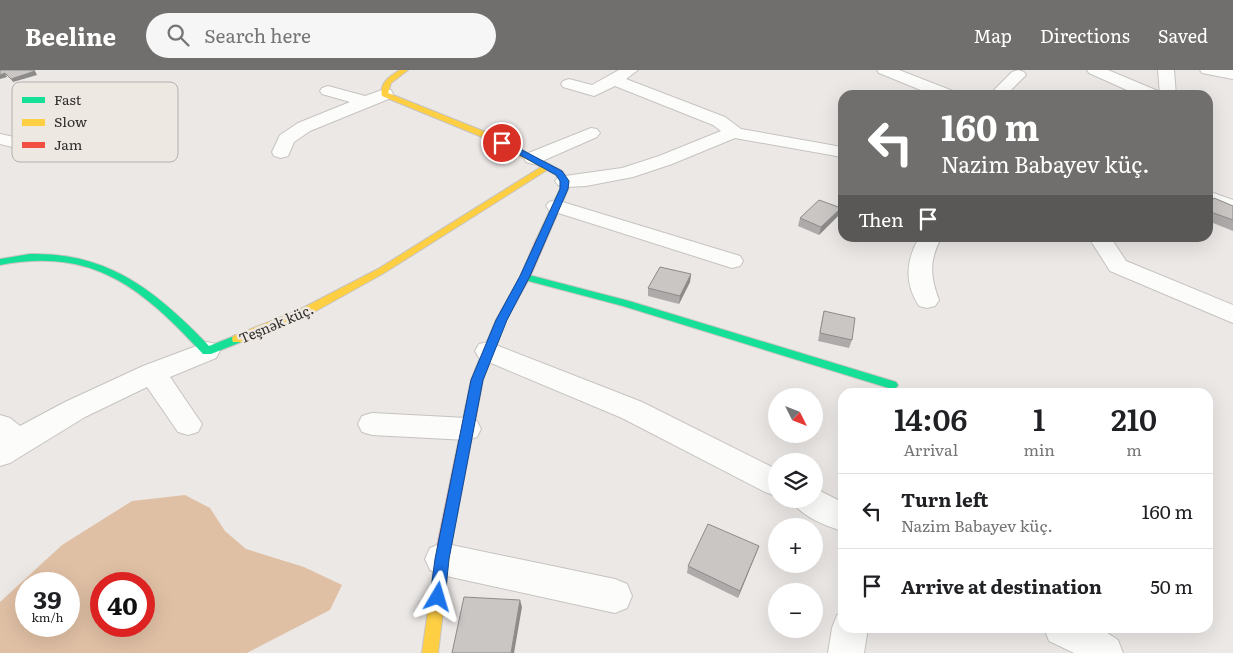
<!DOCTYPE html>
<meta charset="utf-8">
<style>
:root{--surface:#fff;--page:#f6f6f6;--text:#202124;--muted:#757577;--line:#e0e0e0;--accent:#716f6d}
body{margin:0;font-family:Literata,serif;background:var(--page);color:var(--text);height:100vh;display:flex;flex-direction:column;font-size:19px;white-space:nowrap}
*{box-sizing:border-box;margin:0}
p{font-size:16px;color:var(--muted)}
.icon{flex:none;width:28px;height:28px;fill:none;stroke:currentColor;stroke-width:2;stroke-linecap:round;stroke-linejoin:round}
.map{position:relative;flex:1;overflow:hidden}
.details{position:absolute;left:838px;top:318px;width:375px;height:245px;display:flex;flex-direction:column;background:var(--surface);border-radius:15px;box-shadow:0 5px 20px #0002}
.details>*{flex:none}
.hud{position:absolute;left:838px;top:20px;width:375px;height:152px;border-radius:15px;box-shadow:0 5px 20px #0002;background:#716f6d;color:#fff;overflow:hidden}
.needle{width:32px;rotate:132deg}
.tools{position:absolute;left:768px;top:318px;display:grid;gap:10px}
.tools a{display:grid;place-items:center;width:55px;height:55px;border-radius:50%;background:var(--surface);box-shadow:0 5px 20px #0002;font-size:25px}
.speed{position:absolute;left:15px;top:502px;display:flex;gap:10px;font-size:25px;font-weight:700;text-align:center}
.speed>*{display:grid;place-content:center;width:65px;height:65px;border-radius:50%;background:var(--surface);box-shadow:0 5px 20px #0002;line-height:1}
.speed small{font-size:12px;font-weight:400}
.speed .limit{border:8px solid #d22;background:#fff;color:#111}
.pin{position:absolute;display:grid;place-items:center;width:42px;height:42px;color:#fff;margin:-21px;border:2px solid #fff;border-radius:50%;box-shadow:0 1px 5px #0007}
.me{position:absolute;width:55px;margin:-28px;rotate:7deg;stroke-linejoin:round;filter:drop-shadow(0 0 4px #0008)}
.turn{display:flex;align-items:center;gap:18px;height:105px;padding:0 20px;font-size:22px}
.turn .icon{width:65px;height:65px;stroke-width:2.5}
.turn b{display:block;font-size:35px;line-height:42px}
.then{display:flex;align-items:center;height:48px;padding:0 20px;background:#0003;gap:10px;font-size:19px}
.eta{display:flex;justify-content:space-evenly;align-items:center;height:85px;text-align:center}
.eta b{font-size:30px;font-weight:600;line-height:35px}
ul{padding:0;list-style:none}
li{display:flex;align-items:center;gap:15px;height:75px;padding:0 20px;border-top:1px solid var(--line)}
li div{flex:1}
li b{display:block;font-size:19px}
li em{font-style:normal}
header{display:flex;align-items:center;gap:30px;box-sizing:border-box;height:70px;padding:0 25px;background:var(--accent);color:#fff}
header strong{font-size:24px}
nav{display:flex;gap:28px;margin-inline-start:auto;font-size:18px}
.search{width:350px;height:45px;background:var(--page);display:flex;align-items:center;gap:12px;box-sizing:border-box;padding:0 18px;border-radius:28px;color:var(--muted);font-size:19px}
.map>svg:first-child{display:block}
.water{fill:#e0c0a5;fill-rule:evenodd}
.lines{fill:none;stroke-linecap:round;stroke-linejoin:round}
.street-casing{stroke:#c6c3c1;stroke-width:2}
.fast-casing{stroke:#c6c3c1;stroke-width:2}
.slow-casing{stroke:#c6c3c1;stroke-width:2}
.jam-casing{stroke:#c6c3c1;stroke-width:2}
.street{fill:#fcfcfb;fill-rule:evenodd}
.fast{fill:#16e098;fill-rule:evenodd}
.slow{fill:#ffcf43;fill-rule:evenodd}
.jam{fill:#f24e42;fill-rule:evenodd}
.wall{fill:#adaaa9}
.shaded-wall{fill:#8d8b89}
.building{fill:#c9c6c4;stroke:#8d8b89}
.route{fill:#1a73e8;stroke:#114b97}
.labels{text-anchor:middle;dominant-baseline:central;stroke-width:5;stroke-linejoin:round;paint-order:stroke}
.street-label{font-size:14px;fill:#302e2c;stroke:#eee8e3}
.key{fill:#eee8e3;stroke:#b5b0ac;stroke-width:1}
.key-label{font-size:14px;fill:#302e2c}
</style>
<header>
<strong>Beeline</strong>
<div class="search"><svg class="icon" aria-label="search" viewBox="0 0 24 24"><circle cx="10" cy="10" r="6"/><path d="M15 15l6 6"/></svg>Search here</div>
<nav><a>Map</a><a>Directions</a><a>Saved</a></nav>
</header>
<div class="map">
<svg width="1233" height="583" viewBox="0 0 1233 583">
<rect width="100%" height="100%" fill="#ebe8e6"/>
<path class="water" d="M 185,425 L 210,438 L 225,461 L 246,479 L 304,497 L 342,515 L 330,540 L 247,583 L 0,583 L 0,532 L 62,475 L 132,431 ZM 26,514 L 69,514 L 69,556 L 26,556 ZM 101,514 L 144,514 L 144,556 L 101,556 Z"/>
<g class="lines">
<defs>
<g id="street">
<path d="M 619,0 L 638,0 L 626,9 L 725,47 L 741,59 L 842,77 L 842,87 L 735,68 L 672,94 L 633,107 L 586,116 L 565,117 L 558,115 L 555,111 L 558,107 L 622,98 L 659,86 L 721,61 L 713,55 L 615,16 L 594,26 L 563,17 L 561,14 L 563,11 L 569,9 L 592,15 Z"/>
<path d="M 877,0 L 899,0 L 953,21 L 955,25 L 933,25 L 879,3 Z"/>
<path d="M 1018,0 L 1024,2 L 1026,5 L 1006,25 L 989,25 L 1012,2 Z"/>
<path d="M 1087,0 L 1108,0 L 1158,21 L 1160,24 L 1158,0 L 1174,0 L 1176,25 L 1138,25 L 1089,3 Z"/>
<path d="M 1200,0 L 1233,0 L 1233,9 L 1202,3 Z"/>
<path d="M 328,16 L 365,26 L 385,19 L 391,20 L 393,24 L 391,28 L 310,61 L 294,72 L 288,86 L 281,88 L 274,86 L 272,82 L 280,65 L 298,53 L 350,32 L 322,24 L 320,21 L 322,18 Z"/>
<path d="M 591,58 L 597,59 L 600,63 L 597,67 L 540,92 L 533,94 L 526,92 L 524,88 L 526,84 Z"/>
<path d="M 0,64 L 52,75 L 54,79 L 52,83 L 45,85 L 0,74 Z"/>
<path d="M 1208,121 L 1233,130 L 1233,144 L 1208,134 Z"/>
<path d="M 556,130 L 740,186 L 743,191 L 740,196 L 732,198 L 549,140 L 546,136 L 549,132 Z"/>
<path d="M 919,168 L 941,168 C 929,191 930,206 939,230 L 935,236 L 927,238 L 919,236 C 904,213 906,190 919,168 Z"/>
<path d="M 1089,168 L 1111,168 L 1126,191 L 1233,235 L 1233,253 L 1110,201 Z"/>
<path d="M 207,272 L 216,274 L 220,281 L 216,288 L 170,307 L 202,354 L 198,362 L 188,365 L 178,362 L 147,317 L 85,347 L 10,393 L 0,396 L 0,345 L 10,348 L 20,356 L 65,332 L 143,296 Z"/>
<path d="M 488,272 L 642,332 L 776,399 L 776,426 L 765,422 L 622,348 L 479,288 L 475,281 L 479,274 Z"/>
<path d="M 372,343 L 467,348 L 477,351 L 481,359 L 477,367 L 467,370 L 372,365 L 362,362 L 358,354 L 362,346 Z"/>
<path d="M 814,418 L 842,432 L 842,461 C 826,456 798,445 791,429 L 814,429 Z"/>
<path d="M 442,473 L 615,509 L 627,514 L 632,526 L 627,538 L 615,543 L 442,505 L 430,500 L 425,489 L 430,478 Z"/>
<path d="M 842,543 L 842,558 L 868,558 L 864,583 L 828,583 L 832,558 L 837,545 Z"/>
<path d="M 1044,558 L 1100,558 L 1118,570 L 1123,583 L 1074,583 L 1049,571 Z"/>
</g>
<g id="fast">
<path d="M 30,184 C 109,182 157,222 209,276 L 237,265 L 242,269 L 241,272 L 211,284 L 203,284 C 142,218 94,177 0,195 L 0,189 Z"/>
<path d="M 525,204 L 629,231 L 896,312 L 898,315 L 896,318 L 892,319 L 623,236 L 521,209 L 520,207 L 521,205 Z"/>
</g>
<g id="slow">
<path d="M 400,0 L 408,0 L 391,13 L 388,23 L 493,65 L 562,101 L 569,111 L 568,119 L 546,170 L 541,173 L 536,170 L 560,119 L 561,111 L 556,105 L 547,100 L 384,203 L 305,247 L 241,272 L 233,272 L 232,269 L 233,266 L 297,241 L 378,199 L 541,97 L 487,69 L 382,26 C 379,13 390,6 400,0 Z"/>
<path d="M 444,470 L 449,471 L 451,476 L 438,583 L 422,583 L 437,476 L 439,471 Z"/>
</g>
<path id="jam" d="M 541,167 L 546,170 L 530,207 L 506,250 L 483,310 L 451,476 L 449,481 L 444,482 L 439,481 L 437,476 L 471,310 L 496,250 L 520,207 L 536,170 Z"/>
</defs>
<use href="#street" class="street-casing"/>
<use href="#fast" class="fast-casing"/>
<use href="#slow" class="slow-casing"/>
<use href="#jam" class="jam-casing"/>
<use href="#street" class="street"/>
<use href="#fast" class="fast"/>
<use href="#slow" class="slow"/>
<use href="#jam" class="jam"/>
</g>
<g class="wall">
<path d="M 1208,136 L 1233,136 L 1233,161 L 1208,151 Z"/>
<path d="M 838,146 L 819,165 L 798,156 L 800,148 Z"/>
<path d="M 691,204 L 690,212 L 679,234 L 648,226 L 648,218 Z"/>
<path d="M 824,241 L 852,270 L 849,278 L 818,271 L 822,250 Z"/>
<path d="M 759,476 L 738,528 L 687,503 L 688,496 Z"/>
</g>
<g class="shaded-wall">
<path d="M 35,1 L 37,5 L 13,12 L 11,9 Z"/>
<path d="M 5,3 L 7,7 L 0,9 L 0,5 Z"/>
<path d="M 841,138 L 838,146 L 819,165 L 821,157 Z"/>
<path d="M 691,204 L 690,212 L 679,234 L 680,226 Z"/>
<path d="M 759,476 L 756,484 L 738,528 L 740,521 Z"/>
<path d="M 520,530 L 522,537 L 514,583 L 511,583 Z"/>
</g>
<g class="building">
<path d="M 0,0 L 33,0 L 35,1 L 11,9 L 5,3 L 0,5 Z"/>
<path d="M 1214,128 L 1233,136 L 1233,150 L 1208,141 L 1208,136 Z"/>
<path d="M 819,130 L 841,138 L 821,157 L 800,148 Z"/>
<path d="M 660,197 L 691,204 L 680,226 L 648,218 Z"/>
<path d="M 824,241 L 855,248 L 852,270 L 820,263 Z"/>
<path d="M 708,454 L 759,476 L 740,521 L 688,496 Z"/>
<path d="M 464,527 L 520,530 L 511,583 L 452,583 Z"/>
</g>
<path class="route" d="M 500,71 L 505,71 L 562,101 L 569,111 L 568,119 L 530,206 L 507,250 L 483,310 L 449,489 L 445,527 L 443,532 L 438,534 L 432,532 L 430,527 L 435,489 L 471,310 L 496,250 L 520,206 L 560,119 L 560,111 L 556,105 L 500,74 Z"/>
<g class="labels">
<g class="street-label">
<text transform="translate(276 253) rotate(-23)">Teşnək küç.</text>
</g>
</g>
<rect x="12" y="12" width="166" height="80" rx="8" class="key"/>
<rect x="22" y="27" width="23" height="6" fill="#16e098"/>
<rect x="22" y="49" width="23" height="7" fill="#ffcf43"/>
<rect x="22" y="72" width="23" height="6" fill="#f24e42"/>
<g class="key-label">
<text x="54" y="35">Fast</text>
<text x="54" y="57">Slow</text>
<text x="54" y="80">Jam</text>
</g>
</svg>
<div class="tools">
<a><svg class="needle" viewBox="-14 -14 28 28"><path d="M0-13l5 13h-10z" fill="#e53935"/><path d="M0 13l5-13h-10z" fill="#757577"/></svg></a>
<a><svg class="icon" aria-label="layers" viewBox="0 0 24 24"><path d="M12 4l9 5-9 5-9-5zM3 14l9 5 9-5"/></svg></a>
<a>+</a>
<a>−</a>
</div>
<div class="speed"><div>39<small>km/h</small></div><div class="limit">40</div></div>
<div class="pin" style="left:502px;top:73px;background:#d93025"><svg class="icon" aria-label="arrive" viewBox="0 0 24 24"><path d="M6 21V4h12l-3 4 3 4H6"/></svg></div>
<svg class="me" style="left:438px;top:527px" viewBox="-20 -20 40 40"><path d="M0-17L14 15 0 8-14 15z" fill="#1a73e8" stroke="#fff" stroke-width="4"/></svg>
<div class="hud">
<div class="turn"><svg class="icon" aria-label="left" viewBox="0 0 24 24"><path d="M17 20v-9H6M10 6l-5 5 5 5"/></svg><div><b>160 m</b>Nazim Babayev küç.</div></div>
<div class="then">Then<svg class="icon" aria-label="arrive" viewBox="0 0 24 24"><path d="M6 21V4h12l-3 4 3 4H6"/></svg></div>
</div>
<section class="details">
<div class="eta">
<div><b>14:06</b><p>Arrival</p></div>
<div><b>1</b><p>min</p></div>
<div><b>210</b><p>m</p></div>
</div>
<ul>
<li><svg class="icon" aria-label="left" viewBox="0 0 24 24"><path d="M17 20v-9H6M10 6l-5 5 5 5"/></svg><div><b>Turn left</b><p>Nazim Babayev küç.</p></div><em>160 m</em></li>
<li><svg class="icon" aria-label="arrive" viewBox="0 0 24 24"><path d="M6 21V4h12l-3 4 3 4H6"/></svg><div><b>Arrive at destination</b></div><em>50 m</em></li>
</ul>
</section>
</div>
